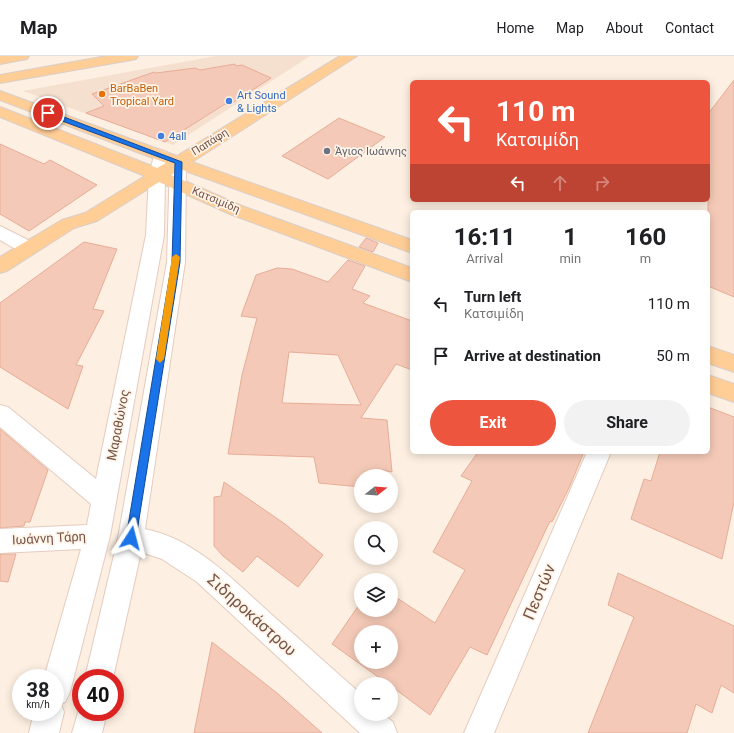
<!DOCTYPE html>
<meta charset="utf-8">
<style>
:root{--surface:#fff;--page:#f2f2f2;--text:#202124;--muted:#757577;--line:#e0e0e0;--accent:#ed553f}
body{margin:0;font-family:Roboto,sans-serif;background:var(--page);color:var(--text);height:100vh;display:flex;flex-direction:column;font-size:15px;white-space:nowrap}
*{box-sizing:border-box;margin:0}
p{font-size:13px;color:var(--muted)}
.icon{flex:none;width:22px;height:22px;fill:none;stroke:currentColor;stroke-width:2;stroke-linecap:round;stroke-linejoin:round}
.map{position:relative;flex:1;overflow:hidden}
.drawer{position:absolute;left:410px;top:154px;width:300px;height:244px;display:flex;flex-direction:column;background:var(--surface);border-radius:6px;box-shadow:0 2px 10px #0003}
.drawer>*{flex:none}
.top-card{position:absolute;left:410px;top:24px;width:300px;height:122px;border-radius:6px;box-shadow:0 2px 10px #0003;background:#ed553f;color:#fff;overflow:hidden}
.needle{width:26px;rotate:73deg}
.tools{position:absolute;left:354px;top:413px;display:grid;gap:8px}
.tools a{display:grid;place-items:center;width:44px;height:44px;border-radius:50%;background:var(--surface);box-shadow:0 2px 10px #0003;font-size:20px}
.speed{position:absolute;left:12px;top:613px;display:flex;gap:8px;font-size:20px;font-weight:700;text-align:center}
.speed>*{display:grid;place-content:center;width:52px;height:52px;border-radius:50%;background:var(--surface);box-shadow:0 2px 10px #0003;line-height:1}
.speed small{font-size:10px;font-weight:400}
.speed .limit{border:6px solid #d22;background:#fff;color:#111}
.pin{position:absolute;display:grid;place-items:center;width:34px;height:34px;color:#fff;margin:-17px;border:2px solid #fff;border-radius:50%;box-shadow:0 1px 4px #0007}
.me{position:absolute;width:44px;margin:-22px;rotate:9deg;stroke-linejoin:round;filter:drop-shadow(0 0 3px #0008)}
.turn{display:flex;align-items:center;gap:14px;height:84px;padding:0 20px;font-size:18px}
.turn .icon{width:52px;height:52px;stroke-width:2.5}
.turn b{display:block;font-size:28px;line-height:34px}
.lanes{display:flex;align-items:center;height:38px;padding:0 20px;background:#0003;justify-content:center;gap:20px;direction:ltr}
.lanes .off{opacity:.35}
.eta{display:flex;justify-content:space-evenly;align-items:center;height:68px;text-align:center}
.eta b{font-size:24px;font-weight:700;line-height:28px}
.button{display:flex;gap:8px;margin-top:auto;padding:8px 20px}
.button a{flex:1;height:46px;border-radius:24px;background:var(--accent);color:#fff;font-size:16px;font-weight:700;line-height:46px;text-align:center}
.button a+a{background:var(--page);color:var(--text)}
ul{padding:0;list-style:none}
li{display:flex;align-items:center;gap:12px;height:52px;padding:0 20px}
li div{flex:1}
li b{display:block;font-size:15px}
li em{font-style:normal}
header{display:flex;align-items:center;gap:24px;box-sizing:border-box;height:56px;padding:0 20px;background:var(--surface);border-bottom:1px solid var(--line)}
header strong{font-size:19px}
nav{display:flex;gap:22px;margin-inline-start:auto;font-size:14px}
.map>svg:first-child{display:block}
.residential{fill:#f5e0cf}
.building{fill:#f4c9b7;stroke:#e7ad97;fill-rule:evenodd}
.lines{fill:none;stroke-linecap:round;stroke-linejoin:round}
.minor-casing{stroke:#e4ccbf;stroke-width:2}
.major-casing{stroke:#d8cfcb;stroke-width:2}
.minor{fill:#fff;fill-rule:evenodd}
.major{fill:#ffcd96;fill-rule:evenodd}
.route{fill:#1a73e8;stroke:#114b97}
.slow{fill:#f59e0b}
.food-dot{fill:#e8710a;stroke:#fff4e8;stroke-width:1.5}
.shop-dot{fill:#3f7fe0;stroke:#fff4e8;stroke-width:1.5}
.worship-dot{fill:#6b7280;stroke:#fff4e8;stroke-width:1.5}
.labels{text-anchor:middle;dominant-baseline:central;stroke-width:3.5;stroke-linejoin:round;paint-order:stroke}
.far-food-label{font-size:11px;fill:#c56008;stroke:#fff4e8;text-anchor:start}
.far-shop-label{font-size:11px;fill:#366cbe;stroke:#fff4e8;text-anchor:start}
.far-street-label{font-size:11px;fill:#755347;stroke:#fff4e8}
.far-worship-label{font-size:11px;fill:#5b616d;stroke:#fff4e8;text-anchor:start}
.street-label{font-size:13px;fill:#755347;stroke:#fff4e8}
.near-street-label{font-size:16px;fill:#755347;stroke:#fff4e8}
</style>
<header>
<strong>Map</strong>
<nav><a>Home</a><a>Map</a><a>About</a><a>Contact</a></nav>
</header>
<div class="map">
<svg width="734" height="677" viewBox="0 0 734 677">
<rect width="100%" height="100%" fill="#fdefe1"/>
<path class="residential" d="M 216,0 L 310,0 L 173,89 L 23,35 Z"/>
<g class="building">
<path d="M 235,8 L 236,10 L 242,9 L 271,22 L 229,49 L 225,48 L 165,86 L 86,57 L 104,50 L 92,38 L 154,16 L 156,17 L 195,12 L 200,14 Z"/>
<path d="M 734,24 L 734,241 L 708,230 L 708,58 Z"/>
<path d="M 339,62 L 385,81 L 328,123 L 282,100 Z"/>
<path d="M 0,88 L 44,108 L 50,104 L 97,129 L 29,175 L 0,158 Z"/>
<path d="M 366,182 L 378,187 L 373,196 L 359,191 Z"/>
<path d="M 84,186 L 117,193 L 93,253 L 104,255 L 76,309 L 83,310 L 68,353 L 0,311 L 0,247 Z"/>
<path d="M 348,204 L 365,210 L 352,233 L 370,240 L 363,247 L 412,265 L 412,314 L 396,308 L 361,362 L 387,364 L 392,416 L 382,414 L 381,420 L 361,420 L 361,431 L 319,427 L 314,401 L 228,398 L 242,319 L 257,262 L 241,260 L 256,219 L 277,212 L 292,213 L 328,226 ZM 289,296 L 338,299 L 361,349 L 282,347 Z"/>
<path d="M 708,351 L 734,361 L 734,446 L 722,503 L 631,463 L 644,423 L 651,425 L 660,396 L 708,396 Z"/>
<path d="M 0,373 L 48,414 L 30,466 L 25,466 L 24,470 L 0,472 Z"/>
<path d="M 478,396 L 584,396 L 569,432 L 552,466 L 550,465 L 487,599 L 470,591 L 430,659 L 391,630 L 391,628 L 388,628 L 332,588 L 361,546 L 361,554 L 391,554 L 391,538 L 435,567 L 465,514 L 433,496 L 472,425 L 461,420 ZM 361,576 L 391,576 L 391,606 L 361,606 Z"/>
<path d="M 224,426 L 285,468 L 323,499 L 298,531 L 257,500 L 243,516 L 223,500 L 214,490 L 214,441 L 221,440 Z"/>
<path d="M 0,498 L 16,498 L 8,526 L 0,525 Z"/>
<path d="M 618,517 L 734,570 L 734,637 L 721,629 L 712,657 L 696,648 L 687,677 L 588,677 L 634,561 L 608,549 Z"/>
<path d="M 212,586 L 277,637 L 322,677 L 194,677 Z"/>
</g>
<g class="lines">
<defs>
<g id="minor">
<path d="M 161,94 L 167,96 L 169,99 L 165,119 L 164,179 L 110,480 L 70,636 L 65,646 L 61,648 L 64,656 L 59,677 L 29,677 L 34,656 L 55,656 L 55,622 L 44,622 L 81,493 L 0,497 L 0,473 L 87,469 L 91,448 L 0,371 L 0,349 L 8,351 L 96,423 L 146,179 L 149,119 L 155,96 Z"/>
<path d="M 178,101 L 184,102 L 186,106 L 185,206 L 145,473 C 196,483 235,526 272,559 C 302,585 331,612 361,638 L 361,658 L 383,658 L 393,666 L 397,677 L 360,677 L 197,526 L 162,503 L 141,496 L 113,622 L 85,622 L 118,482 L 167,206 L 170,106 L 172,102 Z"/>
<path d="M 0,170 L 36,188 L 38,192 L 36,196 C 23,200 11,190 0,184 Z"/>
<path d="M 587,396 L 611,396 L 494,677 L 464,677 Z"/>
<path d="M 81,647 L 81,656 L 107,656 L 102,677 L 72,677 Z"/>
</g>
<g id="major">
<path d="M 0,0 L 29,0 L 27,3 L 0,8 Z"/>
<path d="M 107,0 L 138,0 L 136,3 L 131,4 L 0,27 L 0,19 Z"/>
<path d="M 340,0 L 357,0 L 192,106 L 412,184 L 412,197 L 180,113 L 171,119 L 242,150 L 412,212 L 412,226 L 230,158 L 159,126 L 97,165 L 74,172 L 7,215 L 0,217 L 0,201 L 62,164 L 85,157 L 145,120 L 0,61 L 0,51 L 157,112 L 166,107 L 0,44 L 0,35 L 177,100 Z"/>
<path d="M 708,290 L 734,299 L 734,316 L 708,307 Z"/>
<path d="M 708,319 L 734,328 L 734,346 L 708,337 Z"/>
</g>
</defs>
<use href="#minor" class="minor-casing"/>
<use href="#major" class="major-casing"/>
<use href="#minor" class="minor"/>
<use href="#major" class="major"/>
</g>
<path class="route" d="M 46,56 L 51,56 L 182,106 L 180,206 L 136,482 L 135,485 L 131,487 L 127,485 L 126,482 L 172,206 L 175,107 L 46,59 Z"/>
<path class="slow" d="M 176,198 L 180,201 L 164,303 L 160,307 L 156,303 L 172,201 Z"/>
<circle class="food-dot" cx="102" cy="38" r="4"/>
<g class="shop-dot">
<circle cx="229" cy="45" r="4"/>
<circle cx="161" cy="80" r="4"/>
</g>
<circle class="worship-dot" cx="327" cy="95" r="4"/>
<g class="labels">
<g class="far-food-label">
<text x="110" y="32">BarBaBen<tspan x="110" dy="13">Tropical Yard</tspan></text>
</g>
<g class="far-shop-label">
<text x="237" y="39">Art Sound<tspan x="237" dy="13">&amp; Lights</tspan></text>
<text x="169" y="80">4all</text>
</g>
<g class="far-street-label">
<text transform="translate(210 86) rotate(-32)">Παπάφη</text>
<text transform="translate(216 144) rotate(23)">Κατσιμίδη</text>
</g>
<g class="far-worship-label">
<text x="335" y="95">Άγιος Ιωάννης</text>
</g>
<g class="street-label">
<text transform="translate(118 369) rotate(-79)">Μαραθώνος</text>
<text transform="translate(49 482) rotate(-3)">Ιωάννη Τάρη</text>
</g>
<g class="near-street-label">
<text transform="translate(539 536) rotate(-67)">Πεστών</text>
<text transform="translate(252 559) rotate(42)">Σιδηροκάστρου</text>
</g>
</g>
</svg>
<div class="tools">
<a><svg class="needle" viewBox="-14 -14 28 28"><path d="M0-13l5 13h-10z" fill="#e53935"/><path d="M0 13l5-13h-10z" fill="#757577"/></svg></a>
<a><svg class="icon" aria-label="search" viewBox="0 0 24 24"><circle cx="10" cy="10" r="6"/><path d="M15 15l6 6"/></svg></a>
<a><svg class="icon" aria-label="layers" viewBox="0 0 24 24"><path d="M12 4l9 5-9 5-9-5zM3 14l9 5 9-5"/></svg></a>
<a>+</a>
<a>−</a>
</div>
<div class="speed"><div>38<small>km/h</small></div><div class="limit">40</div></div>
<div class="pin" style="left:48px;top:57px;background:#d93025"><svg class="icon" aria-label="arrive" viewBox="0 0 24 24"><path d="M6 21V4h12l-3 4 3 4H6"/></svg></div>
<svg class="me" style="left:131px;top:482px" viewBox="-20 -20 40 40"><path d="M0-17L14 15 0 8-14 15z" fill="#1a73e8" stroke="#fff" stroke-width="4"/></svg>
<div class="top-card">
<div class="turn"><svg class="icon" aria-label="left" viewBox="0 0 24 24"><path d="M17 20v-9H6M10 6l-5 5 5 5"/></svg><div><b>110 m</b>Κατσιμίδη</div></div>
<div class="lanes"><svg class="icon" aria-label="left" viewBox="0 0 24 24"><path d="M17 20v-9H6M10 6l-5 5 5 5"/></svg><svg class="icon off" aria-label="ahead" viewBox="0 0 24 24"><path d="M12 20V5M6 11l6-6 6 6"/></svg><svg class="icon off" aria-label="right" viewBox="0 0 24 24"><path d="M7 20v-9h11M14 6l5 5-5 5"/></svg></div>
</div>
<section class="drawer">
<div class="eta">
<div><b>16:11</b><p>Arrival</p></div>
<div><b>1</b><p>min</p></div>
<div><b>160</b><p>m</p></div>
</div>
<ul>
<li><svg class="icon" aria-label="left" viewBox="0 0 24 24"><path d="M17 20v-9H6M10 6l-5 5 5 5"/></svg><div><b>Turn left</b><p>Κατσιμίδη</p></div><em>110 m</em></li>
<li><svg class="icon" aria-label="arrive" viewBox="0 0 24 24"><path d="M6 21V4h12l-3 4 3 4H6"/></svg><div><b>Arrive at destination</b></div><em>50 m</em></li>
</ul>
<div class="button"><a>Exit</a><a>Share</a></div>
</section>
</div>
